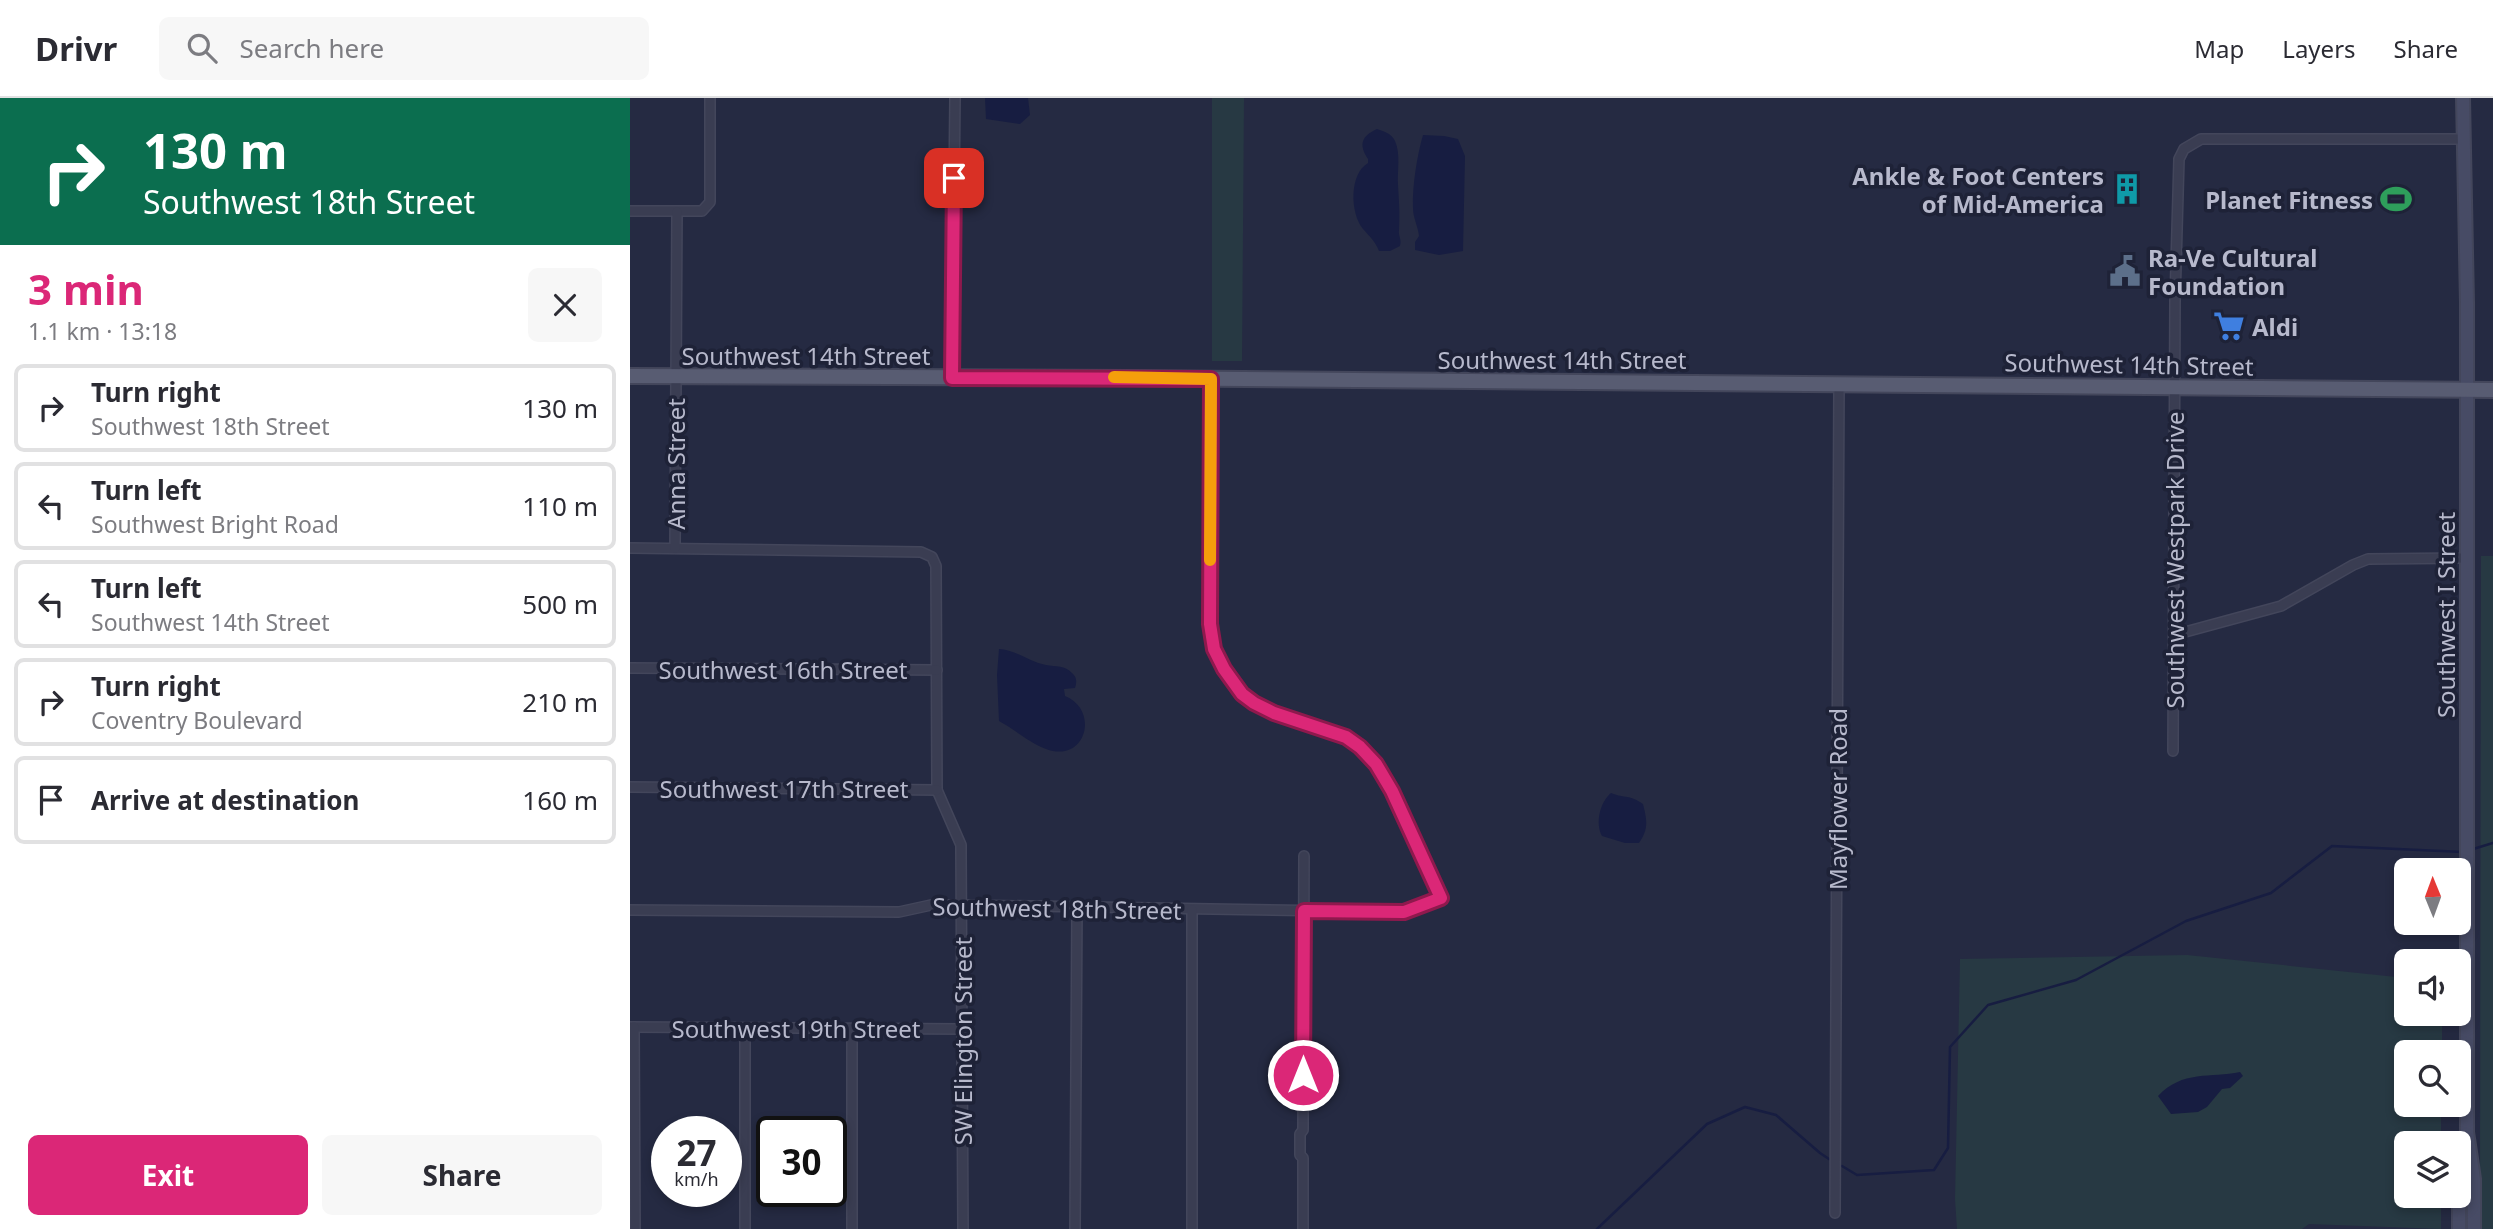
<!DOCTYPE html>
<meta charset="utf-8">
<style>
:root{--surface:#fff;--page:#f7f7f7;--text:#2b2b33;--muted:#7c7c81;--line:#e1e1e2;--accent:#db2777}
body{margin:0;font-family:"Noto Sans",sans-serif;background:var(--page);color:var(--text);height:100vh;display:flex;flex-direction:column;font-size:26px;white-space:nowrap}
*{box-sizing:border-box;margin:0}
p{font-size:23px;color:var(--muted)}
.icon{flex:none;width:38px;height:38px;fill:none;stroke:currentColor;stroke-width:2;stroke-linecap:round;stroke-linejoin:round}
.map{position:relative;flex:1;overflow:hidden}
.sheet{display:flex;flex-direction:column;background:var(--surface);width:630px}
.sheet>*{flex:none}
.banner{background:#0b6e4f;color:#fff;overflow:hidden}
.needle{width:46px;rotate:359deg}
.fabs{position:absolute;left:1764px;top:760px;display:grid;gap:14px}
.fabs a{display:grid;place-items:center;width:77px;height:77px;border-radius:10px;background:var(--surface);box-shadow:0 4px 10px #0003;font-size:35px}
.speed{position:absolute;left:21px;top:1018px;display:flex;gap:14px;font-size:35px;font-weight:700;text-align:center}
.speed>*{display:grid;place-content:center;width:91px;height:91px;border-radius:50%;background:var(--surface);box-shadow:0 4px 10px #0003;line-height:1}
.speed small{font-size:18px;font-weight:400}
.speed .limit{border:4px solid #111;border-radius:10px;background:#fff;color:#111}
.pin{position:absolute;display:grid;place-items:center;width:60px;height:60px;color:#fff;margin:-30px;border-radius:14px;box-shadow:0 4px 10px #0006}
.me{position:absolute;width:77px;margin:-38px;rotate:0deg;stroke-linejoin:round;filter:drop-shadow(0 0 5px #0008)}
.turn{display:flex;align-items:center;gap:24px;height:147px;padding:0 28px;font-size:32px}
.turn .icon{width:91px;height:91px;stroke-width:2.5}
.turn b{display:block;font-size:49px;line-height:60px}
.round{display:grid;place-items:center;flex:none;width:74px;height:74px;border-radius:10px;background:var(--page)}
.summary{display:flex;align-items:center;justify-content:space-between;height:119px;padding:0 28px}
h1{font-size:42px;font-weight:700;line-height:52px;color:var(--accent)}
.button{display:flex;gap:14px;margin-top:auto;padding:14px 28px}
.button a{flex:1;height:80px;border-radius:10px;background:var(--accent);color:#fff;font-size:28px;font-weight:700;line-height:80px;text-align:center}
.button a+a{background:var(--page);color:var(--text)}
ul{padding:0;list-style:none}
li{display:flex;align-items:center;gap:21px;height:88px;margin:0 14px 10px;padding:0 14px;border:4px solid var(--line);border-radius:10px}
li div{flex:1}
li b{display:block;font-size:26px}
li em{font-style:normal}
header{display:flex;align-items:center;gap:42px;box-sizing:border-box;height:98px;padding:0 35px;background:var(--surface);border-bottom:2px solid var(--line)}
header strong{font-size:33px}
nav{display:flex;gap:38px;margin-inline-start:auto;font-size:24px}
.search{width:490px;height:63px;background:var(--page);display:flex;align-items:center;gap:18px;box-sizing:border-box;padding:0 24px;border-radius:10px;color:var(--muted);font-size:26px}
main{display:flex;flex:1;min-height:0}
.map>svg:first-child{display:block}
.green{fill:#273943}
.water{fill:#171d41}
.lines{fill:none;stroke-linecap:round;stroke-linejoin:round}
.stream{stroke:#171d41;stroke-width:2.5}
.street-casing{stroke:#43465b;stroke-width:12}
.secondary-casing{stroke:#43465b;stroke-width:16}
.primary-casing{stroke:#43465b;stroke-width:18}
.street{stroke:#3a3d52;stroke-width:9}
.secondary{stroke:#474b65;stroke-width:12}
.primary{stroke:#585c72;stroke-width:14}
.route-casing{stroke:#8e194d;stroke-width:18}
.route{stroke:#db2777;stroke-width:12}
.slow{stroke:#f59e0b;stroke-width:12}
.labels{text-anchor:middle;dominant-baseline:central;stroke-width:7;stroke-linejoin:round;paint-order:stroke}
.poi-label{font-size:24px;font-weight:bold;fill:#b7b9cc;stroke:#1e2237;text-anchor:end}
.street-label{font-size:24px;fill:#b7b9cc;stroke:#1e2237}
</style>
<header>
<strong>Drivr</strong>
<div class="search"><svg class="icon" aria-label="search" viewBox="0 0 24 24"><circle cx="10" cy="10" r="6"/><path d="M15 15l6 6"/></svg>Search here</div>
<nav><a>Map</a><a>Layers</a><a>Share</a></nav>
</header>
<main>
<section class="sheet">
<div class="banner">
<div class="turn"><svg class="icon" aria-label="right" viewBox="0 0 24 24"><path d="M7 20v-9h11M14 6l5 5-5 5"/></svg><div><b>130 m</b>Southwest 18th Street</div></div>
</div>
<div class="summary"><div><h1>3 min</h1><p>1.1 km · 13:18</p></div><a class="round"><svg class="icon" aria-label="close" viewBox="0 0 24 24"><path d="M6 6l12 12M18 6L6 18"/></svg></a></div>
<ul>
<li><svg class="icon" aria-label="right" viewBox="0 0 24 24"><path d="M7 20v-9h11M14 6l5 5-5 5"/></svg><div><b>Turn right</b><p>Southwest 18th Street</p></div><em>130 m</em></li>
<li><svg class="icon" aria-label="left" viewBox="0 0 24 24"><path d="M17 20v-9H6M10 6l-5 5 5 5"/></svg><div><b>Turn left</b><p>Southwest Bright Road</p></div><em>110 m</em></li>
<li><svg class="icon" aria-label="left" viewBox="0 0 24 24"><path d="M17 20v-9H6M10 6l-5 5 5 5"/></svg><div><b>Turn left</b><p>Southwest 14th Street</p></div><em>500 m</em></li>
<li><svg class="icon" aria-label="right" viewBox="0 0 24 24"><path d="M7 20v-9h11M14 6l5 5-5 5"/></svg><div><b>Turn right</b><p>Coventry Boulevard</p></div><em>210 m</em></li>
<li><svg class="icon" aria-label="arrive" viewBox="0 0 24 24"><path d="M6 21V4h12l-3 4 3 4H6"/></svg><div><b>Arrive at destination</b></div><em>160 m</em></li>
</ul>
<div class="button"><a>Exit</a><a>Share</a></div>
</section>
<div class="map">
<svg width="1863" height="1131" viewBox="0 0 1863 1131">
<rect width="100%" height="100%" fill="#252a42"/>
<g class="green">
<path d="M 582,0 L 614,0 L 612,263 L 582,263 Z"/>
<path d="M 1851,458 L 1863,458 L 1863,1131 L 1850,1131 Z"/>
<path d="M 1557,857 L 1776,880 L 1776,915 L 1812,915 L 1812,954 L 1776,954 L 1776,1006 L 1811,1006 L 1811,1045 L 1776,1045 L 1776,1097 L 1811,1097 L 1811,1131 L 1679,1126 L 1672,1131 L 1327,1131 L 1325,1101 L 1330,861 Z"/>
</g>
<g class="water">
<path d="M 355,0 L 398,0 L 400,17 L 390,26 L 356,21 Z"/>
<path d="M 747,31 C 755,34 761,35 765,43 C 771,56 767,74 768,87 C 769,105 770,114 769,132 C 768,138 772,141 770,148 L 760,153 L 749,153 C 745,143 740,139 733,131 C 720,115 719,76 738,65 L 738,61 C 728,46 732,38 747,31 Z"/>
<path d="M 793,37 L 814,38 L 828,41 L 835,58 L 833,153 L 809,157 L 785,152 L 785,144 L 789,138 C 788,128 783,120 783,110 C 782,89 787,58 793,37 Z"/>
<path d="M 369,551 C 386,552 400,564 416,567 C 426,569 435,567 442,575 C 447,579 447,584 445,590 L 434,591 L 435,598 C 470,612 456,666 416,651 C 400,645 384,631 369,623 L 367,577 Z"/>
<path d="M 981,695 C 996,701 999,696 1013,706 C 1017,722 1019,731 1009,745 L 995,745 L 972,738 C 965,725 970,704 981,695 Z"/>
<path d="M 1610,974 L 1613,978 L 1600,990 L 1592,991 L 1577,1009 L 1568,1014 L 1541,1016 L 1528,998 C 1552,972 1581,980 1610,974 Z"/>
</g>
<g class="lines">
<g class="stream">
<path d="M 1840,752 L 1863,745"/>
<path d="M 1212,1068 L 1227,1077 L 1304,1072 L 1318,1050 L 1320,949 L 1358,907 L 1446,882 L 1556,823 L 1641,795 L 1702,748 L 1833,754"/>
<path d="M 967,1131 L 1077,1026 L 1115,1009 L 1146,1017 L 1190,1055 L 1199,1061"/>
</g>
<defs>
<g id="street">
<path d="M 0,113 L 72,113 L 80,104 L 80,0"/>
<path d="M 322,280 L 325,0"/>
<path d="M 0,450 L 291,454 L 302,459 L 306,468 L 307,692 L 331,747 L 331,755 L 333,1131"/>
<path d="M 45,450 L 47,114"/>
<path d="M 1544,537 L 1651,508 L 1723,467 L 1738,461 L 1836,460"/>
<path d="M 0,570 L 307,572"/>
<path d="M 1543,653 L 1545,203 L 1549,61 L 1554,51 L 1571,41 L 1833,41"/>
<path d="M 0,689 L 307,692"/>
<path d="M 0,812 L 269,814 L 301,807 L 331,807 L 774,814 L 811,800 L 762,693 L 746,666 L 730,649 L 716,639 L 644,615 L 624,605 L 612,596 L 594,571 L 584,551 L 580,526 L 581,281"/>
<path d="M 0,929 L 331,931"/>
<path d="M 4,929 L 5,1131"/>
<path d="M 115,931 L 115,1131"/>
<path d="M 222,931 L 222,1131"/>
<path d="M 1205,1115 L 1209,286"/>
<path d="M 445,1131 L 447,809"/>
<path d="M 562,1131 L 562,812"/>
<path d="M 673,1131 L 673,1060 L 670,1057 L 670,1036 L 673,1032 L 674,758"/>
</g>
<g id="secondary">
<path d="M 1833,0 L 1837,205 L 1837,1034 L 1844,1081 L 1844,1131"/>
<path d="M 1829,1067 L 1835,1041"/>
<path d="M 1829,1086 L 1829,1131"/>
</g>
<path id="primary" d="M 0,278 L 499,280 L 1863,292"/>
</defs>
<use href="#street" class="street-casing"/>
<use href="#secondary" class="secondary-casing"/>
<use href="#primary" class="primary-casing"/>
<use href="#street" class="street"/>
<use href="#secondary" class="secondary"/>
<use href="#primary" class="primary"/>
</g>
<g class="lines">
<defs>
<path id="route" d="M 324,80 L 322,280 L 581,281 L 580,526 L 584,551 L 594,571 L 612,596 L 624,605 L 644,615 L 716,639 L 730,649 L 746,666 L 762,693 L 811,800 L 774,814 L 674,813 L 673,977"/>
</defs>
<use href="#route" class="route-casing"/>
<use href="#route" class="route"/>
<path class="slow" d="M 484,279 L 581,281 L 580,462"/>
</g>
<defs>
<symbol id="building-bare" viewBox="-9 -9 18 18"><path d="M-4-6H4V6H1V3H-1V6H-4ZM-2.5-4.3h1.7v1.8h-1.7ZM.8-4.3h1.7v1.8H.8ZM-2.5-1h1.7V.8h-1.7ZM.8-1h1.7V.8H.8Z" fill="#0f9aa8" stroke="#1e2237" stroke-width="2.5" paint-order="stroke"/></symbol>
<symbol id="stadium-bare" viewBox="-9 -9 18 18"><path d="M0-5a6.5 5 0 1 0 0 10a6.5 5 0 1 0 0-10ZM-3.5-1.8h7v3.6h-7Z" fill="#2e9e5b" stroke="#1e2237" stroke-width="2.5" paint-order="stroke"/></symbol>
<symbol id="civic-bare" viewBox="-9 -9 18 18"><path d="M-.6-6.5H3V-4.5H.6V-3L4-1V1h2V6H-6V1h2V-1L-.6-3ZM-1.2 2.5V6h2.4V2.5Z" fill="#5c6f8a" stroke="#1e2237" stroke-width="2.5" paint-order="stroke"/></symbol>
<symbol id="supermarket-bare" viewBox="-9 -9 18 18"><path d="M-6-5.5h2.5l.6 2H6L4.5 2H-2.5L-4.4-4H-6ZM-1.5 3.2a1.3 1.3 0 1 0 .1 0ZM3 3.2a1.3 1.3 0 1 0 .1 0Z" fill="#3f7fe0" stroke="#1e2237" stroke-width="2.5" paint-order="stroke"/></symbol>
</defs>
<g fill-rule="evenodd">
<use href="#building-bare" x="1475" y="69" width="44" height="44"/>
<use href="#stadium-bare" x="1744" y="79" width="44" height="44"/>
<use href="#civic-bare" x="1473" y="151" width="44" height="44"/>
<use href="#supermarket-bare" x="1577" y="206" width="44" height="44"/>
</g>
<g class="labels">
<g class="poi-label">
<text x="1474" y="77">Ankle &amp; Foot Centers<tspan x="1474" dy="28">of Mid-America</tspan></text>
<text x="1743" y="101">Planet Fitness</text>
<text x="1518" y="159" text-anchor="start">Ra-Ve Cultural<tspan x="1518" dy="28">Foundation</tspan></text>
<text x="1622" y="228" text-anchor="start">Aldi</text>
</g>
<g class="street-label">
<text x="176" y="257">Southwest 14th Street</text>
<text x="932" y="261">Southwest 14th Street</text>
<text transform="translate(1499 266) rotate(1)">Southwest 14th Street</text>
<text transform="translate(45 366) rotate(-90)">Anna Street</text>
<text transform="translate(1544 462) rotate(-90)">Southwest Westpark Drive</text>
<text transform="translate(1815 517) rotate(-90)">Southwest I Street</text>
<text x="153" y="571">Southwest 16th Street</text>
<text x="154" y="690">Southwest 17th Street</text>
<text transform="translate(1207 701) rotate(-90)">Mayflower Road</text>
<text transform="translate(427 810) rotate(1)">Southwest 18th Street</text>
<text x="166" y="930">Southwest 19th Street</text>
<text transform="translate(332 943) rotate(-90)">SW Elington Street</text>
</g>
</g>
</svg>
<div class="fabs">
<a><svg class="needle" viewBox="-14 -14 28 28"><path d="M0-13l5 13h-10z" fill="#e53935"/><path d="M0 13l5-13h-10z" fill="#7c7c81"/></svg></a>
<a><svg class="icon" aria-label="sound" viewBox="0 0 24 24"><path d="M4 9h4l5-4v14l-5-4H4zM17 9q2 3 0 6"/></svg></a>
<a><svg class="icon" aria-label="search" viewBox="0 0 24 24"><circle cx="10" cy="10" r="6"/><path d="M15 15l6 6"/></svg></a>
<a><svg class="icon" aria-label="layers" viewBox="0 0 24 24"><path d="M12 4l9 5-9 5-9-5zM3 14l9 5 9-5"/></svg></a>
</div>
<div class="speed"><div>27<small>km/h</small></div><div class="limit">30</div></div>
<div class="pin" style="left:324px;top:80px;background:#d93025"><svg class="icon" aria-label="arrive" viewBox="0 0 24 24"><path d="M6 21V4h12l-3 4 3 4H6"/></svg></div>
<svg class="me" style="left:673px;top:977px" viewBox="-20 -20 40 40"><circle r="17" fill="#db2777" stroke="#fff" stroke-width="3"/><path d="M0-11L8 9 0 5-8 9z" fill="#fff"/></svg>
</div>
</main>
